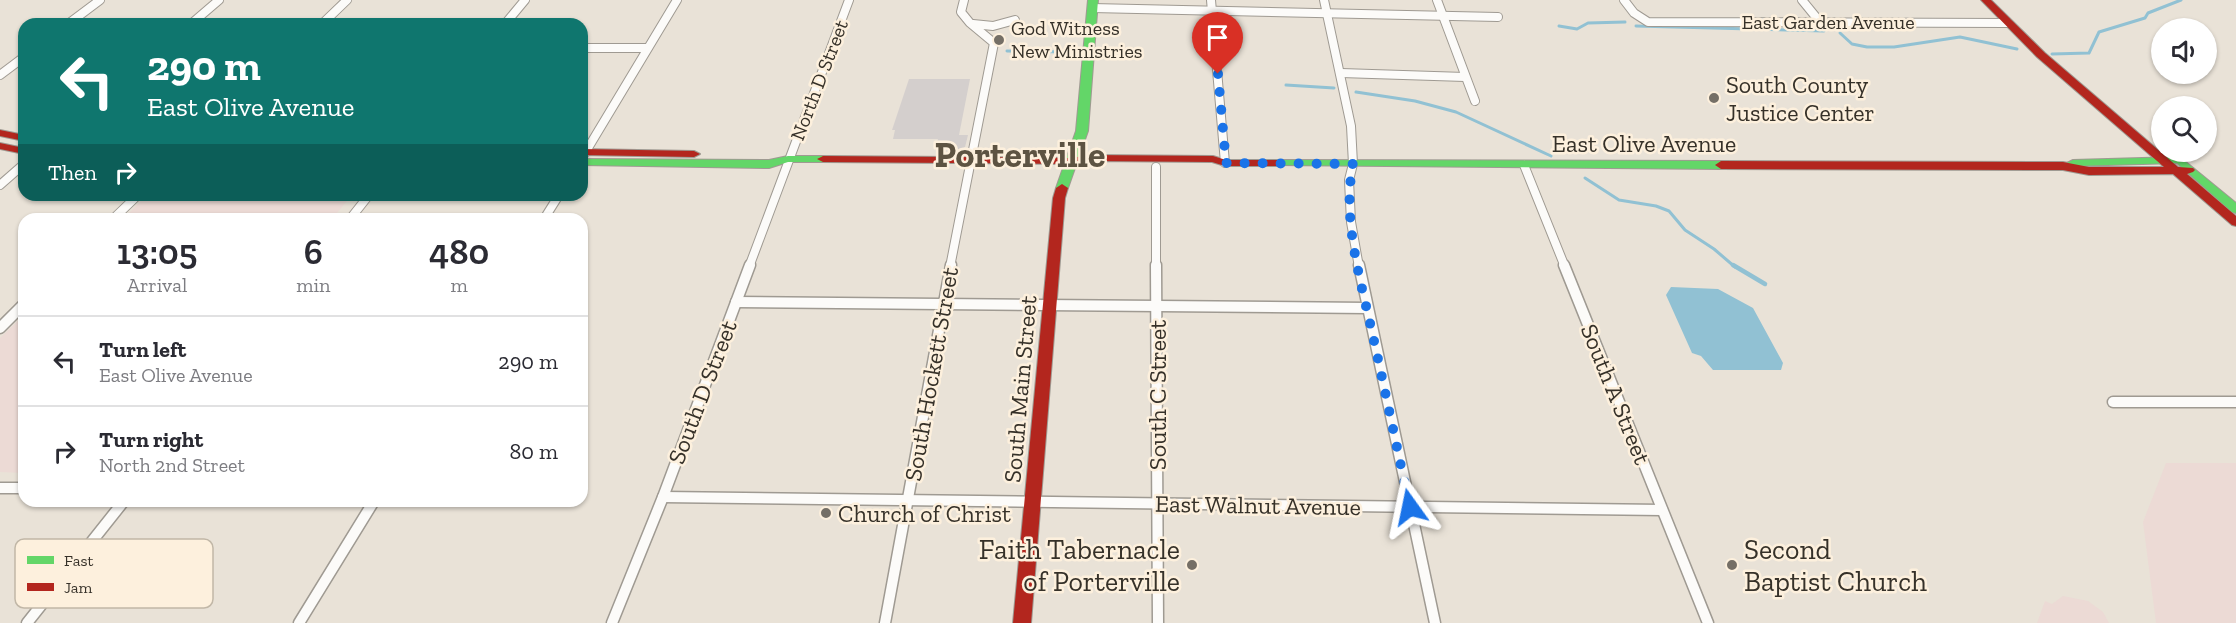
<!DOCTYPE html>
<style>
:root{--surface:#fff;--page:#f2f2f3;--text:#2b2b33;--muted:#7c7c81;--line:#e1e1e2}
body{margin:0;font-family:"Zilla Slab",serif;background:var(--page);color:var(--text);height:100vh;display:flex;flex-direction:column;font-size:22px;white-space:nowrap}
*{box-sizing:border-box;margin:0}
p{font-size:20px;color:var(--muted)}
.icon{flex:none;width:33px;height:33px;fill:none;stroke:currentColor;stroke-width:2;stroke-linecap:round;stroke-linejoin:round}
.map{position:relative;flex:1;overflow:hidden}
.details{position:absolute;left:18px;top:213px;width:570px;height:294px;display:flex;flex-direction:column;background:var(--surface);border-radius:18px;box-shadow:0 2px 4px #0004}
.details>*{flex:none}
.guide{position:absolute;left:18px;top:18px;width:570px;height:183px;border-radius:18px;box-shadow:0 2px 4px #0004;background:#0f766e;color:#fff;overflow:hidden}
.tools{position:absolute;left:2151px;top:18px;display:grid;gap:12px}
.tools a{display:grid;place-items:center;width:66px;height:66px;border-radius:50%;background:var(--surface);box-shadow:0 2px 4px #0004;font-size:30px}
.pin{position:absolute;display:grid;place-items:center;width:51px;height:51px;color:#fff;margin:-62px -26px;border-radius:50% 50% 50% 0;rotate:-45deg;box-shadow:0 0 6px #0007}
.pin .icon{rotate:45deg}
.me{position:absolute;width:66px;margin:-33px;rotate:348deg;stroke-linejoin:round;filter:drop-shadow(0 0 4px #0008)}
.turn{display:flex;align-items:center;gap:21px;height:126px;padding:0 30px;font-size:27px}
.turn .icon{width:78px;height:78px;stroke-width:2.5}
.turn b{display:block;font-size:42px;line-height:51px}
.then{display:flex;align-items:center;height:57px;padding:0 30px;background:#0003;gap:12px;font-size:22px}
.eta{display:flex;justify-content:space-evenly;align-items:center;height:102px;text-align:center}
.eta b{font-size:36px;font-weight:600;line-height:42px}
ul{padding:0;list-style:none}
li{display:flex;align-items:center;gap:18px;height:90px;padding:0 30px;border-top:2px solid var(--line)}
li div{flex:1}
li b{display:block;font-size:22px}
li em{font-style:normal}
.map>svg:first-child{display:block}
.education{fill:#ecdad5}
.water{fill:#91c1d3}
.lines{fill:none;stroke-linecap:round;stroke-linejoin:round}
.stream-far1{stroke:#91c1d3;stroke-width:3}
.stream{stroke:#91c1d3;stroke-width:4.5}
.building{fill:#d4cfcd}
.street-far1-casing{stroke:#9f9a92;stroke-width:10}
.street-casing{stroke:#9f9a92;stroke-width:13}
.fast-casing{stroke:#9f9a92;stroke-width:2}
.jam-casing{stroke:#9f9a92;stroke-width:2}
.street-far1{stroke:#fcfbf9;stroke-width:8}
.street{stroke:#fcfbf9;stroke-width:10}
.fast{fill:#63d668;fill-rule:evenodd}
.jam{fill:#b3261e;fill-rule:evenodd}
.route{stroke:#1a73e8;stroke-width:10;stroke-dasharray:0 18}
.poi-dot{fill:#756f66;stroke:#fdf0dd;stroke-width:2}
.labels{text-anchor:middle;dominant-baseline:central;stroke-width:5;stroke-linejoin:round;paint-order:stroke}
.far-street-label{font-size:20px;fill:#363129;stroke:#fdf0dd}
.far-poi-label{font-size:20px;fill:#363129;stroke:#fdf0dd;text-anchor:start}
.poi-label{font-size:24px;fill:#363129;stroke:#fdf0dd;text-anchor:start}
.street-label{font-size:24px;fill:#363129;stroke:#fdf0dd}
.near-poi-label{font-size:28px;fill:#363129;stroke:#fdf0dd;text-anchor:end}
.town-label{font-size:36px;font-weight:bold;fill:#5d5342;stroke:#fdf0dd}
.key{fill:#fdf0dd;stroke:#c1b7a7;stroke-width:1.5}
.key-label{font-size:16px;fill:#363129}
</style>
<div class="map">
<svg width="2236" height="623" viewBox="0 0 2236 623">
<rect width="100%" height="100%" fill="#e9e2d7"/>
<g class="education">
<path d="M 147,195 L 352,195 L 332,219 L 123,219 Z"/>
<path d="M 24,315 L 24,473 L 0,472 L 0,338 Z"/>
<path d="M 2166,463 L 2236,463 L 2236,623 L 2156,623 L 2143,522 Z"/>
<path d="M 2063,596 L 2088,601 L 2103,612 L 2109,623 L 2037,623 L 2045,601 L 2052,604 Z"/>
</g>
<path class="water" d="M 1671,287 L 1718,289 L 1753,308 L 1783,363 L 1781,370 L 1713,370 L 1701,356 L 1692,353 L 1666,295 Z"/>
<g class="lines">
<g class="stream-far1">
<path d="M 1559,26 L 1577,29 L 1588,23 L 1625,22"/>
<path d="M 1636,26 L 1824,31"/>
<path d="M 1840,33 L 1852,44 L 1867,47 L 1894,47 L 1960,37 L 2017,49"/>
<path d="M 1007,51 L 1070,52"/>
<path d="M 2052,54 L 2089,53 L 2099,32 L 2145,18 L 2148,13 L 2181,0"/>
<path d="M 1286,85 L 1334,88"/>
<path d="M 1356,92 L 1415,101 L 1456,112 L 1551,156"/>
<path d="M 1585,178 L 1619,200 L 1656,206 L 1669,211 L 1685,230 L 1714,249 L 1735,267"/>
</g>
<path class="stream" d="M 1733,265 L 1765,284"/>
</g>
<path class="building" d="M 909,79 L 970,79 L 959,135 L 968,135 L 965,147 L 960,150 L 935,150 L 938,139 L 893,139 L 895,130 L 892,130 Z"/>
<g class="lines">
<defs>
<g id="street-far1">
<path d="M 1211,0 L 1225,163"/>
<path d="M 1324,0 L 1351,126 L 1353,164 L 1349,180 L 1351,222 L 1359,267"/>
<path d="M 1437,0 L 1475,101"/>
<path d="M 1624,0 L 1634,13 L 1648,22 L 2008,23"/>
<path d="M 1802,0 L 1820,22"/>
<path d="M 1092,8 L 1498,17"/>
<path d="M 68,24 L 100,0"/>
<path d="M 191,24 L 219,0"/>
<path d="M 322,24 L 347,0"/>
<path d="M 505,24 L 525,0"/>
<path d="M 973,24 L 993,26 L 1015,20"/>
<path d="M 582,48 L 647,48"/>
<path d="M 1341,73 L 1465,77"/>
<path d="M 0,75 L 24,57"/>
<path d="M 582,158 L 677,0"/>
<path d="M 1524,165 L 1565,267"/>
<path d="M 1156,167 L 1156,267"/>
<path d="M 0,185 L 24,164"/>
<path d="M 113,219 L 138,195"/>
<path d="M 350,219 L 369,195"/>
<path d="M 544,219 L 559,195"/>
<path d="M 749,267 L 849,0"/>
<path d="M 950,267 L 994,43 L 970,23 L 961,12 L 964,0"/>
</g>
<g id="street">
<path d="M 1156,265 L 1158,623"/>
<path d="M 1359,265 L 1435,623"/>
<path d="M 1564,265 L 1708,623"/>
<path d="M 736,302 L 1367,308"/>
<path d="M 0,328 L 24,304"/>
<path d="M 2113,402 L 2236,402"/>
<path d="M 0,488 L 24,488"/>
<path d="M 663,497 L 1662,510"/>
<path d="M 27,623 L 124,501"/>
<path d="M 299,623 L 374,501"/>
<path d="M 612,623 L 663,497 L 750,265"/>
<path d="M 885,623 L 951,265"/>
</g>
<g id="fast">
<path d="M 1088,0 L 1098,0 L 1088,131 L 1068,188 L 1062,192 L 1056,188 L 1076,131 Z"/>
<path d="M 788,156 L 823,156 L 829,159 L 823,162 L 788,162 L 769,168 L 582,165 L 582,159 L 769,160 Z"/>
<path d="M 2177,157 L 2181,158 L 2236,203 L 2236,213 L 2232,212 L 2177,163 L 2073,166 L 2067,163 L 2073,160 Z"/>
<path d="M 1279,160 L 1721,161 L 1727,165 L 1721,169 L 1275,165 L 1273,163 Z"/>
</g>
<g id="jam">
<path d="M 1981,0 L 1991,0 L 2045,53 L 2178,167 L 2193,168 L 2195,170 L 2193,172 L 2187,174 L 2236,216 L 2236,226 L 2232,225 L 2173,174 L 2089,175 L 2063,170 L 1721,169 L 1715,165 L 1721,161 L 2063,162 L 2089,167 L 2164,167 L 2037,57 Z"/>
<path d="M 0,130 L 24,135 L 24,141 L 0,136 Z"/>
<path d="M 0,143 L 24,148 L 24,154 L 0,149 Z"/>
<path d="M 582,149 L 694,151 L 700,154 L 694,157 L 582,155 Z"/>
<path d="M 1091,155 L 1213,156 L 1226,160 L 1279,160 L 1285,163 L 1279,166 L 1225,166 L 1212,162 L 1091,161 L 1070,164 L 823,162 L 817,159 L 823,156 L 1070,158 Z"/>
<path d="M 1062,184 L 1068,188 L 1065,198 L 1031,623 L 1013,623 L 1053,198 L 1056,188 Z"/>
</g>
</defs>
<use href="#street-far1" class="street-far1-casing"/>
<use href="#street" class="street-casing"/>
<use href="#fast" class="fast-casing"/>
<use href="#jam" class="jam-casing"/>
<use href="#street-far1" class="street-far1"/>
<use href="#street" class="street"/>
<use href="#fast" class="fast"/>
<use href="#jam" class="jam"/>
</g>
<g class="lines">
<path class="route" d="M 1218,74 L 1226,163 L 1353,164 C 1342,218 1360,278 1372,332 C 1385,390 1397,449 1410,507"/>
</g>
<g class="poi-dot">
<circle cx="999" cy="40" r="6"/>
<circle cx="1714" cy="98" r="6"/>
<circle cx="826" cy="513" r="6"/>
<circle cx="1192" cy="565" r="6"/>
<circle cx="1732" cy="565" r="6"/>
</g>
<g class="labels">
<g class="far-street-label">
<text x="1828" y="22">East Garden Avenue</text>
<text transform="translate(819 80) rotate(-69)">North D Street</text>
</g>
<g class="far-poi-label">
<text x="1011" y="28">God Witness<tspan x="1011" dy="23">New Ministries</tspan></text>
</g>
<g class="poi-label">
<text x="1726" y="84">South County<tspan x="1726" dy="28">Justice Center</tspan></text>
<text x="838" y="513">Church of Christ</text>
</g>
<g class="street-label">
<text x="1644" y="143">East Olive Avenue</text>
<text transform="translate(931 374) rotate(-80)">South Hockett Street</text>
<text transform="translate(1020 389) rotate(-85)">South Main Street</text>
<text transform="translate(702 392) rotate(-69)">South D Street</text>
<text transform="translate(1616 394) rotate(68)">South A Street</text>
<text transform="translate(1157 395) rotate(-90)">South C Street</text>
<text transform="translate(1258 505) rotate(1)">East Walnut Avenue</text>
</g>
<g class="near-poi-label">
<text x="1180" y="549">Faith Tabernacle<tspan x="1180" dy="32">of Porterville</tspan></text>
<text x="1744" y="549" text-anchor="start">Second<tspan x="1744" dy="32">Baptist Church</tspan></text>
</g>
<g class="town-label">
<text x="1020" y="154">Porterville</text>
</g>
</g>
<rect x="15" y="539" width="198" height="69" rx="9" class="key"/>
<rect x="27" y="556" width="27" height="8" fill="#63d668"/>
<rect x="27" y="583" width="27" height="8" fill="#b3261e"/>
<g class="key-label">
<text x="64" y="566">Fast</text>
<text x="64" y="593">Jam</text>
</g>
</svg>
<div class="tools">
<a><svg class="icon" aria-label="sound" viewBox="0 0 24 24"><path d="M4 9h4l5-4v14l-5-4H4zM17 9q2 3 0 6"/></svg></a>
<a><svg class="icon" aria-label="search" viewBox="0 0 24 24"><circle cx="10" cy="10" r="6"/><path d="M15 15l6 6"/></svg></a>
</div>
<div class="pin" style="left:1218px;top:74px;background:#d93025"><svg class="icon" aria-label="arrive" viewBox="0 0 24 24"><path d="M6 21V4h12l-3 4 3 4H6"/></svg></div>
<svg class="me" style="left:1410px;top:507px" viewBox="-20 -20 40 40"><path d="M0-17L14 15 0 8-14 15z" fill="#1a73e8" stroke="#fff" stroke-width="4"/></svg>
<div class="guide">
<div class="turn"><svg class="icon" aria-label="left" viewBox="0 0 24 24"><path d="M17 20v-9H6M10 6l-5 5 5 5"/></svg><div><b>290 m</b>East Olive Avenue</div></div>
<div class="then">Then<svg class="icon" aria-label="right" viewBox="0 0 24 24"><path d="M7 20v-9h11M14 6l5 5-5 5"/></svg></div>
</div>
<section class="details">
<div class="eta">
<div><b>13:05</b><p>Arrival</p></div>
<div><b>6</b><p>min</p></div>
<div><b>480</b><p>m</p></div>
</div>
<ul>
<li><svg class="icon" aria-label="left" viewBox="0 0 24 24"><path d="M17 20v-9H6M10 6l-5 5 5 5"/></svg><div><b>Turn left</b><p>East Olive Avenue</p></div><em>290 m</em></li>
<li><svg class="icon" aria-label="right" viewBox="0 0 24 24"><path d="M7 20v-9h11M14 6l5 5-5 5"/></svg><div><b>Turn right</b><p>North 2nd Street</p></div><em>80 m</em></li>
</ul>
</section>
</div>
